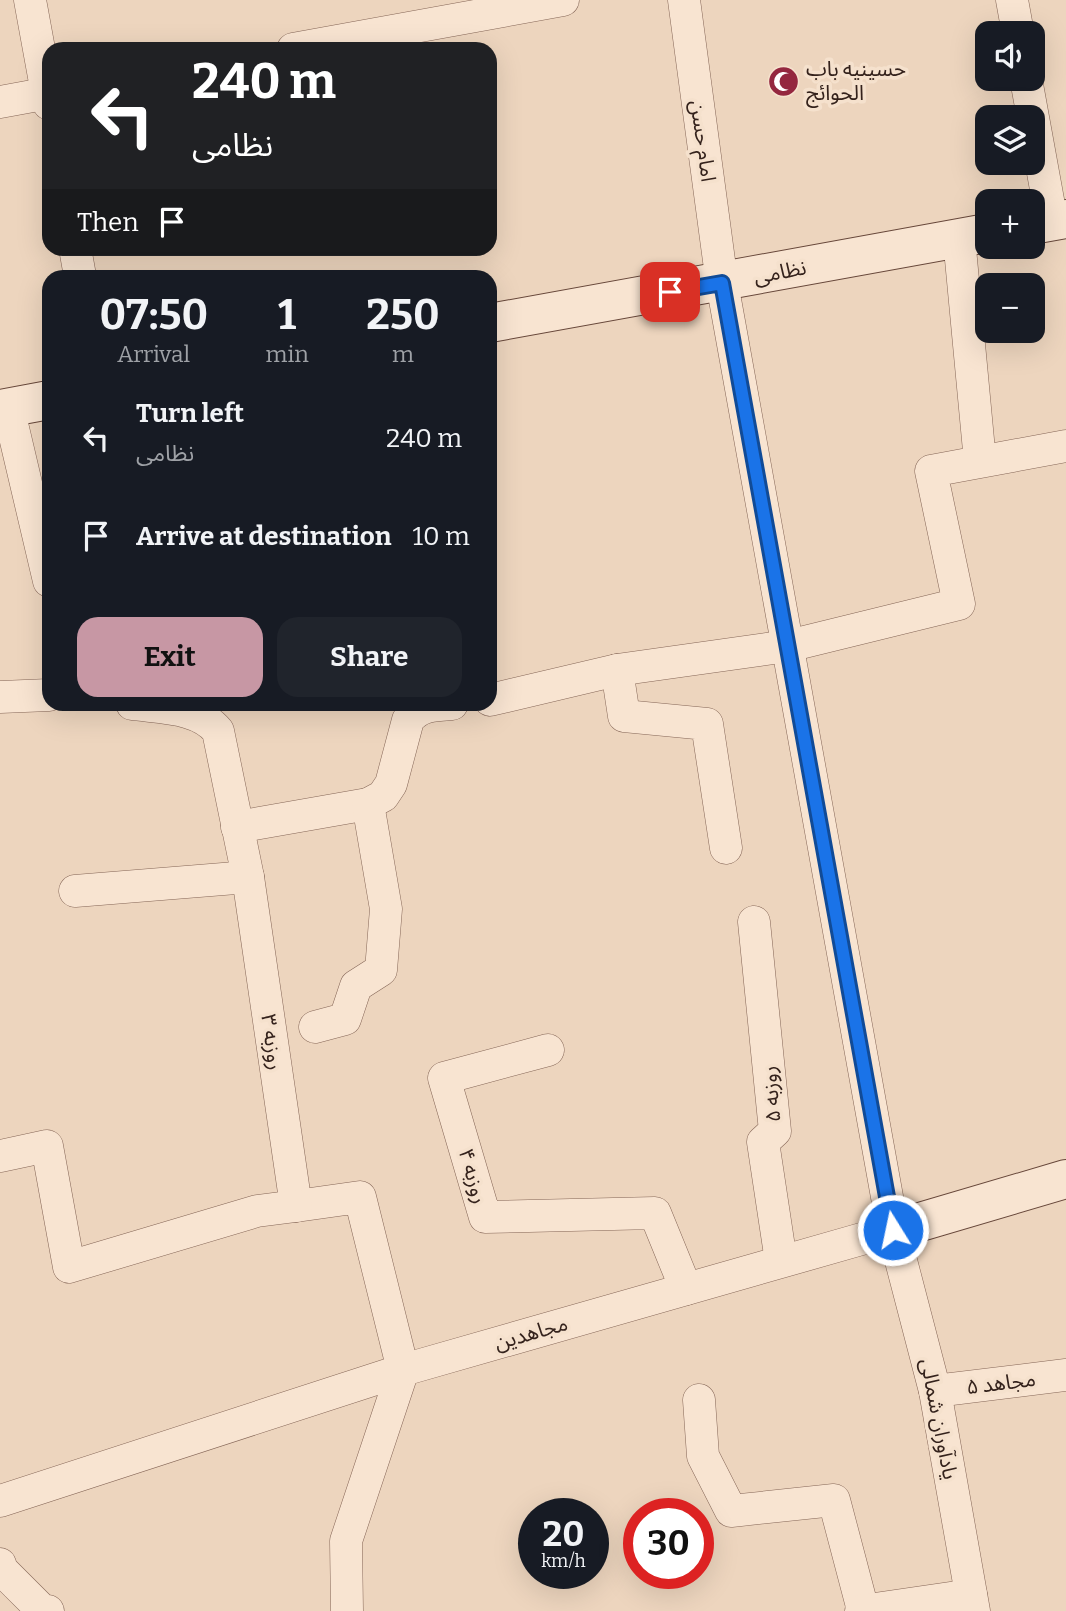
<!DOCTYPE html>
<meta charset="utf-8">
<style>
:root{--surface:#171b24;--page:#20242c;--text:#f1f3f6;--muted:#9ea1a6;--accent:#c797a4}
body{margin:0;font-family:Bitter,"Noto Sans Arabic",serif;background:var(--page);color:var(--text);height:100vh;display:flex;flex-direction:column;font-size:26px;white-space:nowrap}
*{box-sizing:border-box;margin:0}
p{font-size:23px;color:var(--muted)}
.icon{flex:none;width:38px;height:38px;fill:none;stroke:currentColor;stroke-width:2;stroke-linecap:round;stroke-linejoin:round}
.map{position:relative;flex:1;overflow:hidden}
.sheet{position:absolute;left:42px;top:270px;width:455px;height:441px;display:flex;flex-direction:column;background:var(--surface);border-radius:21px;box-shadow:0 7px 28px #0002}
.sheet>*{flex:none}
.hud{position:absolute;left:42px;top:42px;width:455px;height:214px;border-radius:21px;box-shadow:0 7px 28px #0002;background:#202124;color:#fff;overflow:hidden}
.controls{position:absolute;left:975px;top:21px;display:grid;gap:14px}
.controls a{display:grid;place-items:center;width:70px;height:70px;border-radius:14px;background:var(--surface);box-shadow:0 7px 28px #0002;font-size:35px}
.speed{position:absolute;left:518px;top:1498px;display:flex;gap:14px;font-size:35px;font-weight:700;text-align:center}
.speed>*{display:grid;place-content:center;width:91px;height:91px;border-radius:50%;background:var(--surface);box-shadow:0 7px 28px #0002;line-height:1}
.speed small{font-size:18px;font-weight:400}
.speed .limit{border:10px solid #d22;background:#fff;color:#111}
.pin{position:absolute;display:grid;place-items:center;width:60px;height:60px;color:#fff;margin:-30px;border-radius:14px;box-shadow:0 4px 10px #0006}
.me{position:absolute;width:77px;margin:-38px;rotate:350deg;stroke-linejoin:round;filter:drop-shadow(0 0 5px #0008)}
.turn{display:flex;align-items:center;gap:24px;height:147px;padding:0 35px;font-size:32px}
.turn .icon{width:91px;height:91px;stroke-width:2.5}
.turn b{display:block;font-size:49px;line-height:60px}
.then{display:flex;align-items:center;height:66px;padding:0 35px;background:#0003;gap:14px;font-size:26px}
.eta{display:flex;justify-content:space-evenly;align-items:center;height:119px;text-align:center}
.eta b{font-size:42px;font-weight:700;line-height:49px}
.action{display:flex;gap:14px;margin-top:auto;padding:14px 35px}
.action a{flex:1;height:80px;border-radius:21px;background:var(--accent);color:#111;font-size:28px;font-weight:700;line-height:80px;text-align:center}
.action a+a{background:var(--page);color:var(--text)}
ul{padding:0;list-style:none}
li{display:flex;align-items:center;gap:21px;height:98px;padding:0 35px}
li div{flex:1}
li b{display:block;font-size:26px}
li em{font-style:normal}
.map>svg:first-child{display:block}
.lines{fill:none;stroke-linecap:round;stroke-linejoin:round}
.street-casing{stroke:#856657;stroke-width:33}
.secondary-casing{stroke:#67473a;stroke-width:40}
.street{stroke:#f8e4d1;stroke-width:32}
.secondary{stroke:#f8e4d1;stroke-width:38}
.route-casing{stroke:#114b97;stroke-width:18}
.route{stroke:#1a73e8;stroke-width:12}
.labels{text-anchor:middle;dominant-baseline:central;stroke-width:7;stroke-linejoin:round;paint-order:stroke}
.poi-label{font-size:21px;fill:#34221c;stroke:#f5e1cd;text-anchor:start}
.street-label{font-size:21px;fill:#34221c;stroke:#f5e1cd}
</style>
<div class="map">
<svg width="1066" height="1611" viewBox="0 0 1066 1611">
<rect width="100%" height="100%" fill="#edd5be"/>
<g class="lines">
<defs>
<g id="street">
<path d="M 30,0 L 49,104"/>
<path d="M 684,0 L 722,283 L 893,1230 L 935,1391 L 974,1611"/>
<path d="M 1012,0 L 1018,33"/>
<path d="M 293,49 L 563,0"/>
<path d="M 1026,79 L 1052,222"/>
<path d="M 0,102 L 49,93"/>
<path d="M 959,238 L 980,461"/>
<path d="M 75,248 L 80,276"/>
<path d="M 8,407 L 49,581"/>
<path d="M 617,670 L 624,716 L 707,724 L 726,848"/>
<path d="M 0,697 L 49,695"/>
<path d="M 490,700 L 617,670 L 788,646 L 959,604 L 931,471 L 1066,446"/>
<path d="M 132,704 C 161,708 199,707 218,731 L 248,877 L 296,1206 L 360,1197 L 403,1370 L 346,1541 L 347,1611"/>
<path d="M 237,827 L 368,804 L 383,796 L 391,784 L 408,720 C 419,705 435,705 452,704"/>
<path d="M 75,891 L 248,877"/>
<path d="M 754,922 L 775,1131 L 763,1142 L 781,1261"/>
<path d="M 315,1027 L 345,1019 L 356,986 L 381,970 L 386,909 L 368,804"/>
<path d="M 548,1050 L 444,1078 L 485,1217 L 655,1213 L 686,1289"/>
<path d="M 0,1156 L 47,1146 L 69,1267 L 257,1211 L 296,1206"/>
<path d="M 935,1391 L 1066,1375"/>
<path d="M 699,1400 L 703,1456 L 731,1511 L 834,1500 L 863,1610"/>
<path d="M 0,1501 L 403,1370 L 893,1230"/>
<path d="M 0,1564 L 2,1570 L 42,1610 L 48,1611"/>
<path d="M 861,1611 L 971,1595"/>
</g>
<g id="secondary">
<path d="M 1032,225 L 1066,219"/>
<path d="M 490,323 L 987,233"/>
<path d="M 0,409 L 49,400"/>
<path d="M 893,1230 L 1066,1179"/>
</g>
</defs>
<use href="#street" class="street-casing"/>
<use href="#secondary" class="secondary-casing"/>
<use href="#street" class="street"/>
<use href="#secondary" class="secondary"/>
</g>
<g class="lines">
<defs>
<path id="route" d="M 670,292 L 722,283 L 893,1230"/>
</defs>
<use href="#route" class="route-casing"/>
<use href="#route" class="route"/>
</g>
<defs>
<symbol id="mosque-disc" viewBox="-11 -11 22 22"><circle r="9.5" fill="#94273f" stroke="#f5e1cd"/><path d="M3.5-4.9A6 6 0 1 0 3.5 4.9A5 5 0 1 1 3.5-4.9Z" fill="#fff"/></symbol>
</defs>
<g fill-rule="evenodd">
<use href="#mosque-disc" x="766" y="64" width="35" height="35"/>
</g>
<g class="labels">
<g class="poi-label">
<text x="806" y="69">حسینیه باب<tspan x="806" dy="24">الحوائج</tspan></text>
</g>
<g class="street-label">
<text transform="translate(703 141) rotate(82)">امام حسن</text>
<text transform="translate(780 272) rotate(-11)">نظامی</text>
<text transform="translate(272 1042) rotate(82)">روزبه ۳</text>
<text transform="translate(771 1094) rotate(-95)">روزبه ۵</text>
<text transform="translate(473 1176) rotate(74)">روزبه ۴</text>
<text transform="translate(531 1333) rotate(-16)">مجاهدین</text>
<text transform="translate(1001 1383) rotate(-7)">مجاهد ۵</text>
<text transform="translate(939 1419) rotate(79)">یادآوران شمالی</text>
</g>
</g>
</svg>
<div class="controls">
<a><svg class="icon" aria-label="sound" viewBox="0 0 24 24"><path d="M4 9h4l5-4v14l-5-4H4zM17 9q2 3 0 6"/></svg></a>
<a><svg class="icon" aria-label="layers" viewBox="0 0 24 24"><path d="M12 4l9 5-9 5-9-5zM3 14l9 5 9-5"/></svg></a>
<a>+</a>
<a>−</a>
</div>
<div class="speed"><div>20<small>km/h</small></div><div class="limit">30</div></div>
<div class="pin" style="left:670px;top:292px;background:#d93025"><svg class="icon" aria-label="arrive" viewBox="0 0 24 24"><path d="M6 21V4h12l-3 4 3 4H6"/></svg></div>
<svg class="me" style="left:893px;top:1230px" viewBox="-20 -20 40 40"><circle r="17" fill="#1a73e8" stroke="#fff" stroke-width="3"/><path d="M0-11L8 9 0 5-8 9z" fill="#fff"/></svg>
<div class="hud">
<div class="turn"><svg class="icon" aria-label="left" viewBox="0 0 24 24"><path d="M17 20v-9H6M10 6l-5 5 5 5"/></svg><div><b>240 m</b>نظامی</div></div>
<div class="then">Then<svg class="icon" aria-label="arrive" viewBox="0 0 24 24"><path d="M6 21V4h12l-3 4 3 4H6"/></svg></div>
</div>
<section class="sheet">
<div class="eta">
<div><b>07:50</b><p>Arrival</p></div>
<div><b>1</b><p>min</p></div>
<div><b>250</b><p>m</p></div>
</div>
<ul>
<li><svg class="icon" aria-label="left" viewBox="0 0 24 24"><path d="M17 20v-9H6M10 6l-5 5 5 5"/></svg><div><b>Turn left</b><p>نظامی</p></div><em>240 m</em></li>
<li><svg class="icon" aria-label="arrive" viewBox="0 0 24 24"><path d="M6 21V4h12l-3 4 3 4H6"/></svg><div><b>Arrive at destination</b></div><em>10 m</em></li>
</ul>
<div class="action"><a>Exit</a><a>Share</a></div>
</section>
</div>
